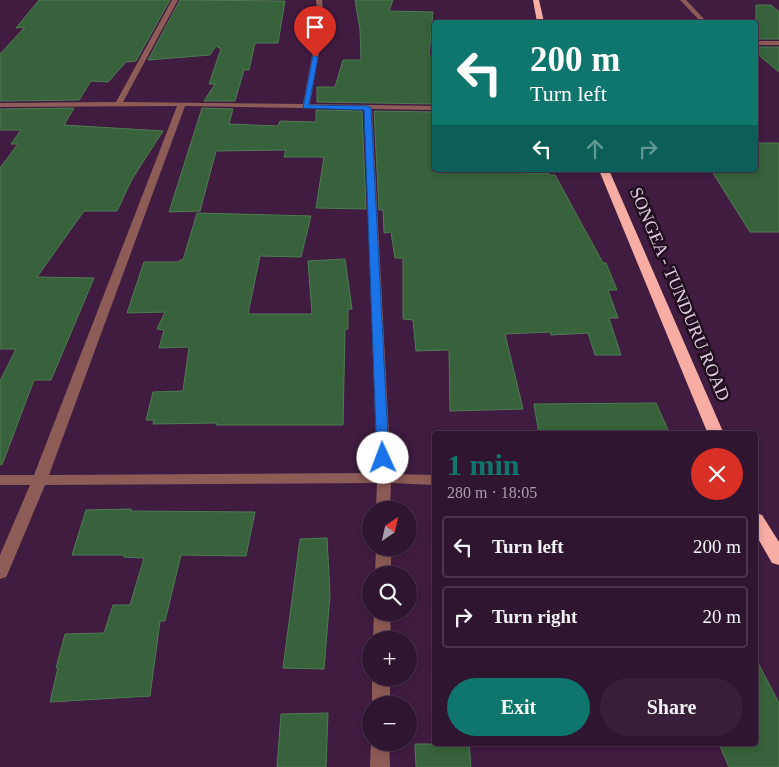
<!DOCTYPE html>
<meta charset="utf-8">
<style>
:root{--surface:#301531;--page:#381e39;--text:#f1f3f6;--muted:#a89fab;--line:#4b344d;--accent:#0f766e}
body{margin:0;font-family:"Times New Roman",serif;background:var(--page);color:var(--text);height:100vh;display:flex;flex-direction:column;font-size:19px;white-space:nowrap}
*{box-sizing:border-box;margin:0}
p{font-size:16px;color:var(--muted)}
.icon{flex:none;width:28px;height:28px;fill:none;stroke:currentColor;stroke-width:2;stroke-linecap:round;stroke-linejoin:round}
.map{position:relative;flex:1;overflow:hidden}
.side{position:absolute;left:432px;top:431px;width:326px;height:315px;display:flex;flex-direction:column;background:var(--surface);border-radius:5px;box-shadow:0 2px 8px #0003,0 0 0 1px var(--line)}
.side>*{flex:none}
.guide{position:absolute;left:432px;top:20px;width:326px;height:152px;border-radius:5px;box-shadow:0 2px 8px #0003,0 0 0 1px var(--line);background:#0f766e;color:#fff;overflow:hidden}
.needle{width:32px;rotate:34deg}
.fabs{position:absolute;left:362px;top:501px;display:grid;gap:10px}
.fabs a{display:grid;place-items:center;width:55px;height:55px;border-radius:50%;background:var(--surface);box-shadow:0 2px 8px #0003,0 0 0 1px var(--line);font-size:25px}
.pin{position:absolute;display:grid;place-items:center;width:42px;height:42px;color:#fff;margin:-51px -21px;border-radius:50% 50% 50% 0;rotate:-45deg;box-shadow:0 0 5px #0007}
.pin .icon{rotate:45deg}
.me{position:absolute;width:55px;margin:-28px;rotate:358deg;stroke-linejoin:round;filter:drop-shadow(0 0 4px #0008)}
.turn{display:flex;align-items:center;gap:18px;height:105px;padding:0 15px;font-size:22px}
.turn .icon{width:65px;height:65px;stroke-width:2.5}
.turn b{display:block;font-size:35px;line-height:42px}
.lanes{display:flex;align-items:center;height:48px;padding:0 15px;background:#0003;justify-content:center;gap:25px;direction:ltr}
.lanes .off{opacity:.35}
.round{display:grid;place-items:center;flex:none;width:52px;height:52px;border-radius:26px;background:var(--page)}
.summary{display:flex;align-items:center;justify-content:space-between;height:85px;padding:0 15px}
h1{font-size:30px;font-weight:700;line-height:38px;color:var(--accent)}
.button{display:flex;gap:10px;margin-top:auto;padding:10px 15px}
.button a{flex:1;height:58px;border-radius:30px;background:var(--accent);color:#fff;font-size:20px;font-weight:700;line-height:58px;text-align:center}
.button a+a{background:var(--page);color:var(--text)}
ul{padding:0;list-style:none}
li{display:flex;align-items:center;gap:15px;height:62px;margin:0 10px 8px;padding:0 5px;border:2px solid var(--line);border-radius:5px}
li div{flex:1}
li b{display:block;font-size:19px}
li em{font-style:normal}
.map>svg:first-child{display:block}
.building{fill:#37623b;stroke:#4f7b52}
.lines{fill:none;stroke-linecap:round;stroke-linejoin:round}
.minor{fill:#8e5c57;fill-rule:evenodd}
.highway{fill:#f7aca4;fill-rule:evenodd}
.route{fill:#1a73e8;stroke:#114b97}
.labels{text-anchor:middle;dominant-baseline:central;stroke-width:5;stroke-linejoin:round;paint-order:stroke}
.street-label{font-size:18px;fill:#e0cae0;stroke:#1e0e1e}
</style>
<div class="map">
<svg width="779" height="767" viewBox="0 0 779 767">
<rect width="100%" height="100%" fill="#401c41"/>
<g class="building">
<path d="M 39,0 L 170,0 L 136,61 L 126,62 L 108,82 L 91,81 L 79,100 L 0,101 L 0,54 L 25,27 L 16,28 Z"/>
<path d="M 180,0 L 285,1 L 278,43 L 255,43 L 249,70 L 244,70 L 235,101 L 204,101 L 215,84 L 209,84 L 221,49 L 216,46 L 210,55 L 148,60 Z"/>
<path d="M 355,0 L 393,0 L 389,11 L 433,12 L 429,56 L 435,56 L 435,104 L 317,102 L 317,87 L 335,87 L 343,60 L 361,60 L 360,30 Z"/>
<path d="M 756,5 L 771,5 L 779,12 L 779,39 L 756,39 Z"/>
<path d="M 756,47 L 779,47 L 779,72 L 756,53 Z"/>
<path d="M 74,108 L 64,125 L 163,131 L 132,179 L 117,211 L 84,211 L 37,277 L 94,278 L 51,380 L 34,380 L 2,465 L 0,464 L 0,381 L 16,349 L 0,349 L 0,168 L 18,144 L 11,144 L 21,130 L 0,130 L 0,109 Z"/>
<path d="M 202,108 L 233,109 L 229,124 L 278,126 L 280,121 L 316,122 L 316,110 L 362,111 L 366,209 L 316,208 L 324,157 L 284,157 L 286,150 L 216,151 L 200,211 L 169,212 Z"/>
<path d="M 374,111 L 435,112 L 435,173 L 520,170 L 521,173 L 549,173 L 549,175 L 555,175 L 603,263 L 606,263 L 617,290 L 608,290 L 618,318 L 609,318 L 621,355 L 595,355 L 588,333 L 551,335 L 550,332 L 505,334 L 523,409 L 450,411 L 449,350 L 416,351 L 413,320 L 403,319 L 403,258 L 395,258 L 391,232 L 384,233 L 383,210 L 379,210 Z"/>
<path d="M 756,143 L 779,143 L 779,232 L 750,232 L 711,170 L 756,170 Z"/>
<path d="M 197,213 L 311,216 L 301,257 L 260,256 L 248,314 L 312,314 L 308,261 L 345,259 L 352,309 L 348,309 L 348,329 L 345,329 L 343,425 L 216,425 L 217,423 L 153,424 L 154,420 L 146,420 L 153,392 L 183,391 L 189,347 L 159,348 L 164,330 L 157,329 L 165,312 L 127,313 L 144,262 L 179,262 L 180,260 L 183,260 Z"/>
<path d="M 656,403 L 670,434 L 539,434 L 534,404 Z"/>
<path d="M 131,509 L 131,511 L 255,512 L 246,556 L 181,555 L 165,621 L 160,621 L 150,696 L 50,702 L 58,668 L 56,668 L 65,634 L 104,633 L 113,605 L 130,605 L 144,558 L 124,557 L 124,555 L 72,555 L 86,510 Z"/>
<path d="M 327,538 L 330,595 L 324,669 L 283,668 L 300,539 Z"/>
<path d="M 756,659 L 779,703 L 779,767 L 729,767 L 719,744 L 756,744 Z"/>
<path d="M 328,713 L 326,767 L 277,767 L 281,714 Z"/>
<path d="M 415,744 L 469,744 L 471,767 L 416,767 Z"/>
</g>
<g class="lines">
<g class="minor">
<path d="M 172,0 L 178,0 L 123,102 L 303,104 L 318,24 L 316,0 L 322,0 L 324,24 L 310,104 L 435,106 L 435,110 L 372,109 L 391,474 L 435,475 L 435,485 L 391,483 L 390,510 L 376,510 L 377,483 L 45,485 L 8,573 L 6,577 L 0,579 L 0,555 L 30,485 L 0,485 L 0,475 L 34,475 L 177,106 L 0,107 L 0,103 L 116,102 ZM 185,106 L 364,109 L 377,473 L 49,475 Z"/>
<path d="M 680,0 L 686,0 L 707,22 L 701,22 Z"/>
<rect x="756" y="41" width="23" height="4"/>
<path d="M 376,548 L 391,548 L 391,575 L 375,575 Z"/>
<path d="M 374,612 L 390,612 L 391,640 L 373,640 Z"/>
<rect x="372" y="678" width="18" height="27"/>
<path d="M 371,741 L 371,742 L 389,742 L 390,767 L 370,767 Z"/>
</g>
<g class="highway">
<path d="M 533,0 L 539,0 L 544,22 L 537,22 Z"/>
<path d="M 599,170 L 609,170 L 724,434 L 708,434 Z"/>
<path d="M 756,513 L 762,515 L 779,542 L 779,565 L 772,563 L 756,535 Z"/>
</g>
</g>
<path class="route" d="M 313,55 L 318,57 L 309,105 L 368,106 L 371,108 L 389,458 L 383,462 L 377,458 L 364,110 L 303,108 Z"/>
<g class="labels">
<g class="street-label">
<text transform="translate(680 294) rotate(67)">SONGEA - TUNDURU ROAD</text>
</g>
</g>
</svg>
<div class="fabs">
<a><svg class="needle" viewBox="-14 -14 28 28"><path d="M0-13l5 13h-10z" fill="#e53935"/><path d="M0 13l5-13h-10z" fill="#a89fab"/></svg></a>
<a><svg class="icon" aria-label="search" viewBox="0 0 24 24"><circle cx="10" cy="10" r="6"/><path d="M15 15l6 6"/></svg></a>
<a>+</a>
<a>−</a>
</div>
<div class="pin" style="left:315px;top:57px;background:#d93025"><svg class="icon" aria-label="arrive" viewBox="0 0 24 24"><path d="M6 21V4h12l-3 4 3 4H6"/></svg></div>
<svg class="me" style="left:383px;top:458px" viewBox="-20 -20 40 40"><circle r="19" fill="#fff"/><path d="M0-13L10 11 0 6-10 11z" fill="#1a73e8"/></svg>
<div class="guide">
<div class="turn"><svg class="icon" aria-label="left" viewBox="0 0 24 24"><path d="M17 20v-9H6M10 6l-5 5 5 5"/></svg><div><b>200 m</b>Turn left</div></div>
<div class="lanes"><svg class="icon" aria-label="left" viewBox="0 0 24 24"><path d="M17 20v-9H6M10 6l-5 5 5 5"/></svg><svg class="icon off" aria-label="ahead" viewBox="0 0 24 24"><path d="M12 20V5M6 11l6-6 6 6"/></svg><svg class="icon off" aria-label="right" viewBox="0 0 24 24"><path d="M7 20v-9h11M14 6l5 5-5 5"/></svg></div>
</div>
<section class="side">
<div class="summary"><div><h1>1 min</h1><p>280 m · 18:05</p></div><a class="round" style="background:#d93025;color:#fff"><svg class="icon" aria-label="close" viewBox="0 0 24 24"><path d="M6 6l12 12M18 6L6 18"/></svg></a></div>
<ul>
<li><svg class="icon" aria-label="left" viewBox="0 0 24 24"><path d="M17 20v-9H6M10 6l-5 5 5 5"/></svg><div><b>Turn left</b></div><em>200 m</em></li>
<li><svg class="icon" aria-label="right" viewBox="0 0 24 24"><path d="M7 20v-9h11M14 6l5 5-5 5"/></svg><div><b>Turn right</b></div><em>20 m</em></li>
</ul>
<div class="button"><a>Exit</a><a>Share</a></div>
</section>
</div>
